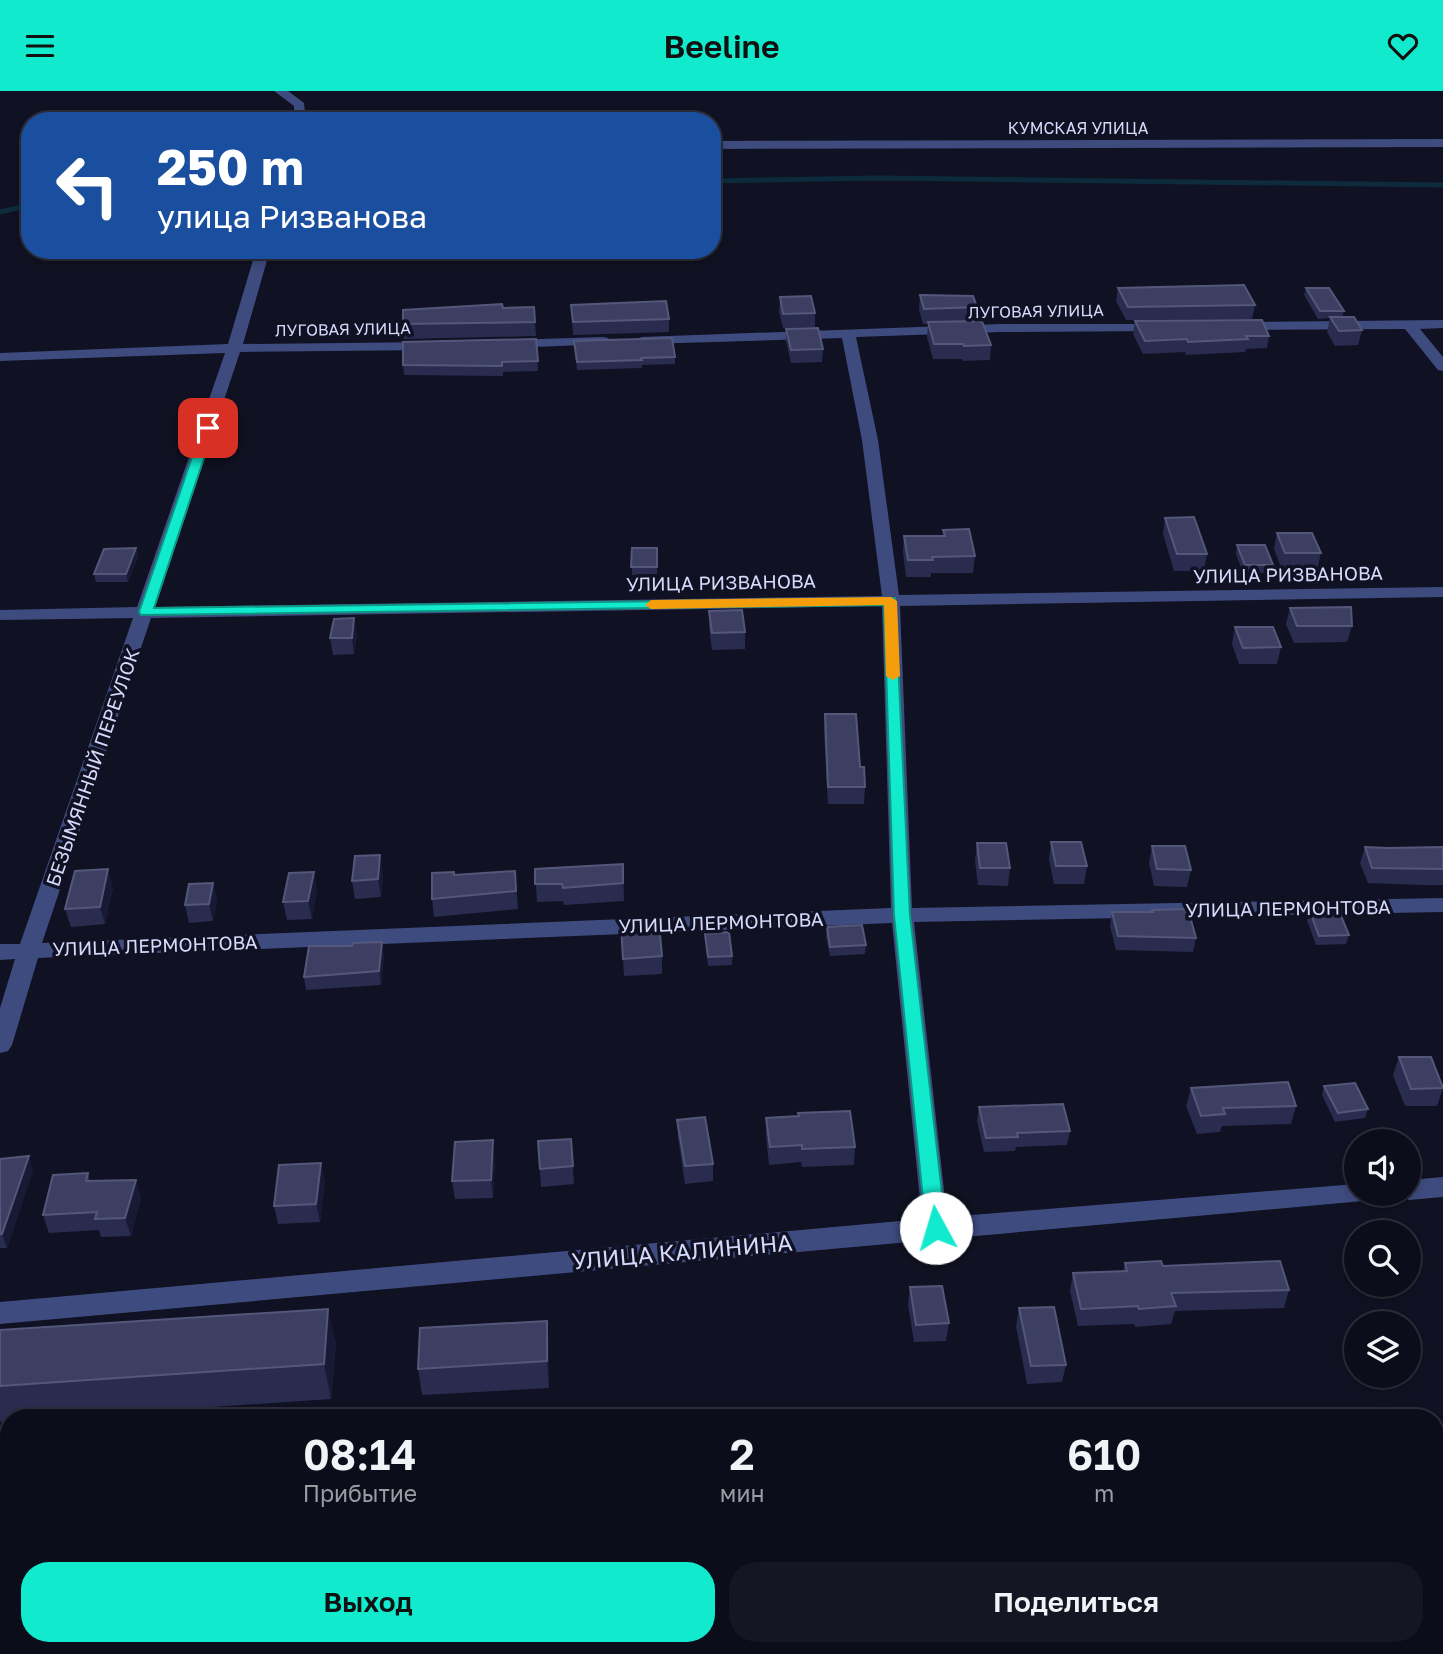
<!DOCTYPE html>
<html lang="ru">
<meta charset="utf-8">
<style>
:root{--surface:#0c0d1a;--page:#151623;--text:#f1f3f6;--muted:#9a9ca2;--line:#2c2d39;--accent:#12eacd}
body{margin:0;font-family:"Golos Text",sans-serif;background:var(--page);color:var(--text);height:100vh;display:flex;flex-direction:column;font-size:26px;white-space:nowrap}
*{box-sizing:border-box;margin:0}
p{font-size:23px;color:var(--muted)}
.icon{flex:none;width:38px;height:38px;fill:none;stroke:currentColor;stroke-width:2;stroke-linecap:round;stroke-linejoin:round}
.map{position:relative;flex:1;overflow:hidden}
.side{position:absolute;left:0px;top:1318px;width:1444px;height:247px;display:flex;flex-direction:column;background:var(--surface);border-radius:28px 28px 0 0;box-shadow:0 4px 10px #0003,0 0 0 2px var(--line)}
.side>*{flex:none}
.hud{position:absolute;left:21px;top:21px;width:700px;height:147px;border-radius:28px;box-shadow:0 4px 10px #0003,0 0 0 2px var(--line);background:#1a4fa0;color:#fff;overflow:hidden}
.tools{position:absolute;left:1344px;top:1038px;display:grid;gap:14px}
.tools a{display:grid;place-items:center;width:77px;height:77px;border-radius:50%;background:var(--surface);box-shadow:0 4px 10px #0003,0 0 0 2px var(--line);font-size:35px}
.pin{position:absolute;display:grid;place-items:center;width:60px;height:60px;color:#fff;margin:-30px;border-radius:14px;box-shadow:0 4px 10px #0006}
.me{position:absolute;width:77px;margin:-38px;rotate:354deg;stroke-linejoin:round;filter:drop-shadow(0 0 5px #0008)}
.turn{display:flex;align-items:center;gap:24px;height:147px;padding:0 21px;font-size:32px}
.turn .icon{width:91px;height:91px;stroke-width:2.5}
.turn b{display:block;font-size:49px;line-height:60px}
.eta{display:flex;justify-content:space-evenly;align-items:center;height:119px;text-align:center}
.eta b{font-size:42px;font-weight:600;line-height:49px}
.action{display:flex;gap:14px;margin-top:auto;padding:14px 21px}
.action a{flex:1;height:80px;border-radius:28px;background:var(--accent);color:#111;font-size:28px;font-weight:600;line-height:80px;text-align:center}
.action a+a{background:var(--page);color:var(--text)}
header{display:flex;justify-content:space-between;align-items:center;height:91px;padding:0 21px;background:var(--accent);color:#111;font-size:32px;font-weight:600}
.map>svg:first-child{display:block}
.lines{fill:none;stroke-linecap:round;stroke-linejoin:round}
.stream{stroke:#0e2b3e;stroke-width:5}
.minor{fill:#3e4b7e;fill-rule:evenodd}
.wall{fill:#2a2c4f}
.shaded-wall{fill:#181935}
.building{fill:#3c3f62;stroke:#54577a;stroke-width:2}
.route{fill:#12eacd;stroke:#0c9885;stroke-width:2}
.slow{fill:#f59e0b}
.labels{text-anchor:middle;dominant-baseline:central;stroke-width:7;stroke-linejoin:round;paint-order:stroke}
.far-street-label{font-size:16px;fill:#d5d9fc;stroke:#101122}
.street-label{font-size:19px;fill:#d5d9fc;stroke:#101122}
.near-street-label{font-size:23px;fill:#d5d9fc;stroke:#101122}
</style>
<header><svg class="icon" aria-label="menu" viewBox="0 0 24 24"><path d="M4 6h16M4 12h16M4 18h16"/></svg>Beeline<svg class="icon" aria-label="heart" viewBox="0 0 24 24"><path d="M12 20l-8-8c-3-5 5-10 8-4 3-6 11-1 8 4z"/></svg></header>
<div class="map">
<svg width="1443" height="1563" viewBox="0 0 1443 1563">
<rect width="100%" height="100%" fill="#101122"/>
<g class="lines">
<g class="stream">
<path d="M 712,90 L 879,87 L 1443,94"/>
<path d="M 0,121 L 30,114"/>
</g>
<g class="minor">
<path d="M 274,0 L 288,0 L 304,12 L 306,30 L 294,30 L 294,15 Z"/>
<path d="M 1443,48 L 1443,56 L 712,58 L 712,50 Z"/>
<path d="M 256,159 L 270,159 L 243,253 L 432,251 L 439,255 L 432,259 L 240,261 L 155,516 L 882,505 L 862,349 L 842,247 L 646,253 L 639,249 L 641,246 L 1001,233 L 1168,233 L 1170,236 L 1163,240 L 1001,241 L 856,246 L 878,349 L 899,504 L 1443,496 L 1443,506 L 900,515 L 912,817 L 1443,807 L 1443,821 L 914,831 L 947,1126 L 1356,1093 L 1356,1102 L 1377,1102 L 1374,1109 L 0,1233 L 0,1211 L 922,1128 L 892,832 L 38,867 L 12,954 L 8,960 L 0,962 L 0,917 L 15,868 L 0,869 L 0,853 L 20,853 L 133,527 L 0,529 L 0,519 L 137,516 L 225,262 L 0,270 L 0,262 L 228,253 ZM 882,515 L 891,817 L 42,852 L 151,527 Z"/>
<path d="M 1443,229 L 1443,237 L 1420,238 L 1443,266 L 1443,280 L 1438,279 L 1405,238 L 1237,239 L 1230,235 L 1237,231 Z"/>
<path d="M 603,246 L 608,247 L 610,250 L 608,253 L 509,257 L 502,253 L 509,249 Z"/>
<path d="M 1443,1086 L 1443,1106 L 1409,1109 L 1398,1102 L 1409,1102 L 1409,1089 Z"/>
</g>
</g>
<g class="wall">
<path d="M 1118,197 L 1255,214 L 1252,228 L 1126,229 L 1116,210 Z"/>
<path d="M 1306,197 L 1344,220 L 1342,226 L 1362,239 L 1358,254 L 1335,255 L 1327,241 L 1330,227 L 1318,228 L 1304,204 Z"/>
<path d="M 920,204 L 977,216 L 976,230 L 991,254 L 990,269 L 963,270 L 962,268 L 933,268 L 927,246 L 928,233 L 923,233 L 919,219 Z"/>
<path d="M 780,206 L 815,222 L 815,236 L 783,237 L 779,221 Z"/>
<path d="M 571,214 L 669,228 L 669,241 L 573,244 Z"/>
<path d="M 534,216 L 536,245 L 404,248 L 403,233 L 503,217 Z"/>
<path d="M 1135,230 L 1269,245 L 1267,257 L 1246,258 L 1245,261 L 1186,264 L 1185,261 L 1143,263 L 1133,243 Z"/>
<path d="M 786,238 L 823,258 L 822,271 L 791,272 L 786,250 Z"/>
<path d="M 536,248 L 538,280 L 503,281 L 503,285 L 404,284 L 403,274 Z"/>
<path d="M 574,250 L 675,266 L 675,273 L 642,274 L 642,277 L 577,279 Z"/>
<path d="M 1165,427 L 1207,463 L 1204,480 L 1174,480 L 1163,443 Z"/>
<path d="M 943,439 L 975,465 L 973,482 L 931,482 L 931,486 L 906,486 L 903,461 L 904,445 L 943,445 Z"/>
<path d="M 1277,442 L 1321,462 L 1317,479 L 1282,479 L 1274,458 Z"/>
<path d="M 1237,454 L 1273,474 L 1271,482 L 1243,482 L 1236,463 Z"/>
<path d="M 136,457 L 138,465 L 128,491 L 96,491 L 94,483 Z"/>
<rect x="632" y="457" width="25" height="27"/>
<path d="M 1290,517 L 1352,535 L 1347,551 L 1294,552 L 1286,533 Z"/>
<path d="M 709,520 L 745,541 L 745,558 L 712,559 L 709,537 Z"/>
<path d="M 1235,536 L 1281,556 L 1277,573 L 1239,573 L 1232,553 Z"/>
<path d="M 357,544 L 354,563 L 333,564 L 330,547 Z"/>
<path d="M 825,623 L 860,676 L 865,696 L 864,713 L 828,713 L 824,640 Z"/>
<path d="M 1051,751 L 1087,775 L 1084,793 L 1054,793 L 1049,769 Z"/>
<path d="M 977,752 L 1010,777 L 1008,795 L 978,794 L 975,770 Z"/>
<path d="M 1152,755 L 1191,779 L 1187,796 L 1154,795 L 1149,772 Z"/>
<path d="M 1365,756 L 1388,757 L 1443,756 L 1443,794 L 1421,794 L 1368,792 L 1360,772 Z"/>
<path d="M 623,773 L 624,810 L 564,814 L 563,810 L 537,811 L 535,778 Z"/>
<path d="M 515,780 L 518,818 L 434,826 L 432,808 Z"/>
<path d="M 383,782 L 381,806 L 355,808 L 352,790 Z"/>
<path d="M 213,792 L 217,810 L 213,830 L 189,832 L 185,814 Z"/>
<path d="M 113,796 L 105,833 L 71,836 L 65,818 Z"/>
<path d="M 317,799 L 312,828 L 287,829 L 283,811 Z"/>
<path d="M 1152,819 L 1196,847 L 1193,861 L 1116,859 L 1110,835 L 1112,821 L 1152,821 Z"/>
<path d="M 1310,821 L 1349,844 L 1346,853 L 1316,854 L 1307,829 Z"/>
<path d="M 621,834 L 662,865 L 662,883 L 624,885 Z"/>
<path d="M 827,836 L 866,854 L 865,863 L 830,865 L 826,845 Z"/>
<path d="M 705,843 L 732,865 L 732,874 L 708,875 Z"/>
<path d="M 384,864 L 381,894 L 306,899 L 304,886 Z"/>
<path d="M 1399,966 L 1443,997 L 1437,1015 L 1405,1015 L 1393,984 Z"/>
<path d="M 1324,995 L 1368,1018 L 1365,1027 L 1335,1031 L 1322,1004 Z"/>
<path d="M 1191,997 L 1296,1015 L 1291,1033 L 1222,1035 L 1220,1041 L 1197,1043 L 1186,1015 Z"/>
<path d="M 979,1016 L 1070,1040 L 1067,1054 L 1016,1056 L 1015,1060 L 984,1061 L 977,1030 Z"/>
<path d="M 766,1027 L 855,1056 L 854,1074 L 802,1076 L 801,1071 L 769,1074 L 766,1045 Z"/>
<path d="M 677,1029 L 713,1073 L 713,1090 L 685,1093 L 678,1047 Z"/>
<path d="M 571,1048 L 574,1093 L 541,1096 L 538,1050 Z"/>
<path d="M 495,1067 L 493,1107 L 455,1108 L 452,1090 Z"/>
<path d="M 0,1068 L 33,1079 L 7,1157 L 0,1157 Z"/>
<path d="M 88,1082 L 90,1090 L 136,1089 L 141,1107 L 131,1145 L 101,1146 L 99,1139 L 49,1142 L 43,1124 Z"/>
<path d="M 325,1090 L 320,1131 L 278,1133 L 274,1115 Z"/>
<path d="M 1125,1172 L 1163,1175 L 1289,1199 L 1284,1217 L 1175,1220 L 1171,1233 L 1135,1236 L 1134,1233 L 1078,1235 L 1070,1200 L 1073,1182 L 1123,1180 Z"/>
<path d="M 910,1196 L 949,1232 L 946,1250 L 914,1251 L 908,1214 Z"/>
<path d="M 1019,1217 L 1066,1274 L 1062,1291 L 1027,1293 L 1016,1235 Z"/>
<path d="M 547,1230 L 549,1257 L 549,1297 L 422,1304 L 418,1278 Z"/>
<path d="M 0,1239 L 336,1252 L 331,1308 L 62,1326 L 9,1326 L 9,1330 L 0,1331 Z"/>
<path d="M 244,1556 L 338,1556 L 338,1563 L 245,1563 Z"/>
</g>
<g class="shaded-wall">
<path d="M 136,457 L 138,465 L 128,491 L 126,483 Z"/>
<path d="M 354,527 L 357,544 L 354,563 L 352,547 Z"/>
<path d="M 380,764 L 383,782 L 381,806 L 378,788 Z"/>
<path d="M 108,778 L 113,796 L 105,833 L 100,816 Z"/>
<path d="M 314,781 L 317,799 L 312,828 L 308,810 Z"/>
<path d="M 213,792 L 217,810 L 213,830 L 209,813 Z"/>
<path d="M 382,851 L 384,864 L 381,894 L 379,880 Z"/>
<path d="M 493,1049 L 495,1067 L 493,1107 L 491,1089 Z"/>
<path d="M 29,1065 L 33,1079 L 7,1157 L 2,1143 Z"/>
<path d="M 321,1072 L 325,1090 L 320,1131 L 316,1113 Z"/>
<path d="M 136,1089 L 141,1107 L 131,1145 L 125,1127 Z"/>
<path d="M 328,1218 L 336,1252 L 331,1308 L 324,1273 Z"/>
<path d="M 547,1230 L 549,1257 L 549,1297 L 547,1270 Z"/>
<path d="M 333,1556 L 338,1556 L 338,1563 L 335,1563 Z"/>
</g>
<g class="building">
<path d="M 1244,194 L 1255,214 L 1128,216 L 1118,197 Z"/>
<path d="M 1306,197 L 1329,197 L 1344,220 L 1320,220 Z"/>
<path d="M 920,204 L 973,205 L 977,216 L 924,218 Z"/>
<path d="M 811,205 L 815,222 L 783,223 L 780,206 Z"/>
<path d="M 666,210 L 669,228 L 573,231 L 571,214 Z"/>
<path d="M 502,213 L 503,217 L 534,216 L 535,231 L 403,233 L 403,219 Z"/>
<path d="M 1330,226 L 1354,226 L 1362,239 L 1339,240 Z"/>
<path d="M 1262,229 L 1269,245 L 1246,245 L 1248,248 L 1188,251 L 1187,248 L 1145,250 L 1135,230 Z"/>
<path d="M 982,230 L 991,254 L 964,255 L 963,253 L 934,253 L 928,231 Z"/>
<path d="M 818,237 L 823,258 L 791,259 L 786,238 Z"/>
<path d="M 672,247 L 675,266 L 641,267 L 642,269 L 577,271 L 574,250 Z"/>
<path d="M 536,248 L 538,270 L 502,271 L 502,275 L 403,274 L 403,251 Z"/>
<path d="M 1194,426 L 1207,463 L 1177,463 L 1165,427 Z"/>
<path d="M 969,438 L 975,465 L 932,466 L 933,469 L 908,469 L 904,445 L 945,445 L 943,439 Z"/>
<path d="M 1277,442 L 1312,442 L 1321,462 L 1285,462 Z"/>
<path d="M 1237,454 L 1265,454 L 1273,474 L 1245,474 Z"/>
<path d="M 136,457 L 126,483 L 94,483 L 104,458 Z"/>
<path d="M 632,457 L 657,457 L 657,476 L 631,476 Z"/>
<path d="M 1351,516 L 1352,535 L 1297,535 L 1290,517 Z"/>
<path d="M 742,519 L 745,541 L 712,542 L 709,520 Z"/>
<path d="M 354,527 L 352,547 L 330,547 L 334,528 Z"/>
<path d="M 1235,536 L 1273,536 L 1281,556 L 1243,557 Z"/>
<path d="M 825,623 L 856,623 L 860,676 L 864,676 L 865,696 L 828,696 Z"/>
<path d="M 1051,751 L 1081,751 L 1087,775 L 1056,775 Z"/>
<path d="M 977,752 L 1006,752 L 1010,777 L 980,777 Z"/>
<path d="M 1152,755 L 1185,755 L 1191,779 L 1157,778 Z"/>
<path d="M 1365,756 L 1388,757 L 1443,756 L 1443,778 L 1372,777 Z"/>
<path d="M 380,764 L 378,788 L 352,790 L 355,765 Z"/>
<path d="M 623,773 L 623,792 L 563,797 L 562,793 L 535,793 L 535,778 Z"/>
<path d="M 108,778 L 100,816 L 65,818 L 75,780 Z"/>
<path d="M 515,780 L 516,800 L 432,808 L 432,782 L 454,781 L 454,784 Z"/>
<path d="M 314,781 L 308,810 L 283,811 L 289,782 Z"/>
<path d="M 213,792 L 209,813 L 185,814 L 189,793 Z"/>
<path d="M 1188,818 L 1196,847 L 1118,845 L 1112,821 L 1153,821 L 1152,819 Z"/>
<path d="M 1339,820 L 1349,844 L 1319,845 L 1310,821 Z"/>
<path d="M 659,832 L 662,865 L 623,868 L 621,834 Z"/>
<path d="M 862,834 L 866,854 L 830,856 L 827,836 Z"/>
<path d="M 729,841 L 732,865 L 708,866 L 705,843 Z"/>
<path d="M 382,851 L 379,880 L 304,886 L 309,855 L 352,855 L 353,852 Z"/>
<path d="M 1399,966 L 1431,966 L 1443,997 L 1411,998 Z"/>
<path d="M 1288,991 L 1296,1015 L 1223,1017 L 1225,1023 L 1201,1025 L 1191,997 Z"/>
<path d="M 1355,992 L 1368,1018 L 1338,1022 L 1324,995 Z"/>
<path d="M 1063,1013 L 1070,1040 L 1017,1042 L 1018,1046 L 986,1047 L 979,1016 Z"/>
<path d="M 850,1020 L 855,1056 L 802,1058 L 802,1054 L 770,1056 L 766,1027 L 799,1025 L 798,1022 Z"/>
<path d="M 705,1026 L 713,1073 L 685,1075 L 677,1029 Z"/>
<path d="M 571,1048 L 573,1075 L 540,1078 L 538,1050 Z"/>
<path d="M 493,1049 L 491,1089 L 452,1090 L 455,1051 Z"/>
<path d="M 29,1065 L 2,1143 L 0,1143 L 0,1068 Z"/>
<path d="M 321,1072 L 316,1113 L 274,1115 L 279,1074 Z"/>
<path d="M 88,1082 L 86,1090 L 136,1089 L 125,1127 L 95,1128 L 97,1121 L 43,1124 L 53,1084 Z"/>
<path d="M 1161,1170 L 1163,1175 L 1280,1170 L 1289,1199 L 1171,1202 L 1176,1215 L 1139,1218 L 1138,1215 L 1081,1218 L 1073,1182 L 1127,1180 L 1125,1172 Z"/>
<path d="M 942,1195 L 949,1232 L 916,1234 L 910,1196 Z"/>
<path d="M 1054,1216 L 1066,1274 L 1031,1275 L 1019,1217 Z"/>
<path d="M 328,1218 L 324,1273 L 0,1295 L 0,1239 Z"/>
<path d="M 547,1230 L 547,1270 L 418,1278 L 420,1237 Z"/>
<path d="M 244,1556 L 271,1556 L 243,1557 Z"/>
</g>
<path class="route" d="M 208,333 L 214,337 L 154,517 L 895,507 L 910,824 L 946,1137 L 943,1143 L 936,1145 L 929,1143 L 926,1137 L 894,824 L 884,514 L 141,524 L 139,521 L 202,337 Z"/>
<path class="slow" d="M 891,506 L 897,510 L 900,585 L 893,589 L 886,585 L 884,514 L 651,518 L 645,514 L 651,509 Z"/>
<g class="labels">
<g class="far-street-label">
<text x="1078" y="37">КУМСКАЯ УЛИЦА</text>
<text transform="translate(1036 220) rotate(-1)">ЛУГОВАЯ УЛИЦА</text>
<text transform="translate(343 238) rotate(-1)">ЛУГОВАЯ УЛИЦА</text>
</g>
<g class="street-label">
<text transform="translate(1288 483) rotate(-1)">УЛИЦА РИЗВАНОВА</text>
<text transform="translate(721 491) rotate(-1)">УЛИЦА РИЗВАНОВА</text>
<text transform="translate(92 676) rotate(-71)">БЕЗЫМЯННЫЙ ПЕРЕУЛОК</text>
<text transform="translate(1288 817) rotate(-1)">УЛИЦА ЛЕРМОНТОВА</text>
<text transform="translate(721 831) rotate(-2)">УЛИЦА ЛЕРМОНТОВА</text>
<text transform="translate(155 854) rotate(-2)">УЛИЦА ЛЕРМОНТОВА</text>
</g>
<g class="near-street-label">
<text transform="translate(682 1160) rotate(-5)">УЛИЦА КАЛИНИНА</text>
</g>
</g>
</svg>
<div class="tools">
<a><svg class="icon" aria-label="sound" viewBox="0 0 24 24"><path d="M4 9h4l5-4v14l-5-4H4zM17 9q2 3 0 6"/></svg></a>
<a><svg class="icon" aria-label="search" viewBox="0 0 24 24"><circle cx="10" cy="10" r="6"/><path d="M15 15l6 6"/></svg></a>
<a><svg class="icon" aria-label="layers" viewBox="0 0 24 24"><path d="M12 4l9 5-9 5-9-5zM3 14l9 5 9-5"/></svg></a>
</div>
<div class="pin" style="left:208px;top:337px;background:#d93025"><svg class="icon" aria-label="arrive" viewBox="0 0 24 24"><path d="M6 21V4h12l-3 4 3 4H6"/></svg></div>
<svg class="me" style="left:936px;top:1137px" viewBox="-20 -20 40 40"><circle r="19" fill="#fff"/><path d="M0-13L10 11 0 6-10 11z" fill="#12eacd"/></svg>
<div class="hud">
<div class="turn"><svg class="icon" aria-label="left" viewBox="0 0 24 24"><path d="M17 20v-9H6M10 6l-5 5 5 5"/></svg><div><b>250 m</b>улица Ризванова</div></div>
</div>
<section class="side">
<div class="eta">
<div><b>08:14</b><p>Прибытие</p></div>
<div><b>2</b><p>мин</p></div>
<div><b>610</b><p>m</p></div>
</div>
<div class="action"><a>Выход</a><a>Поделиться</a></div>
</section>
</div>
